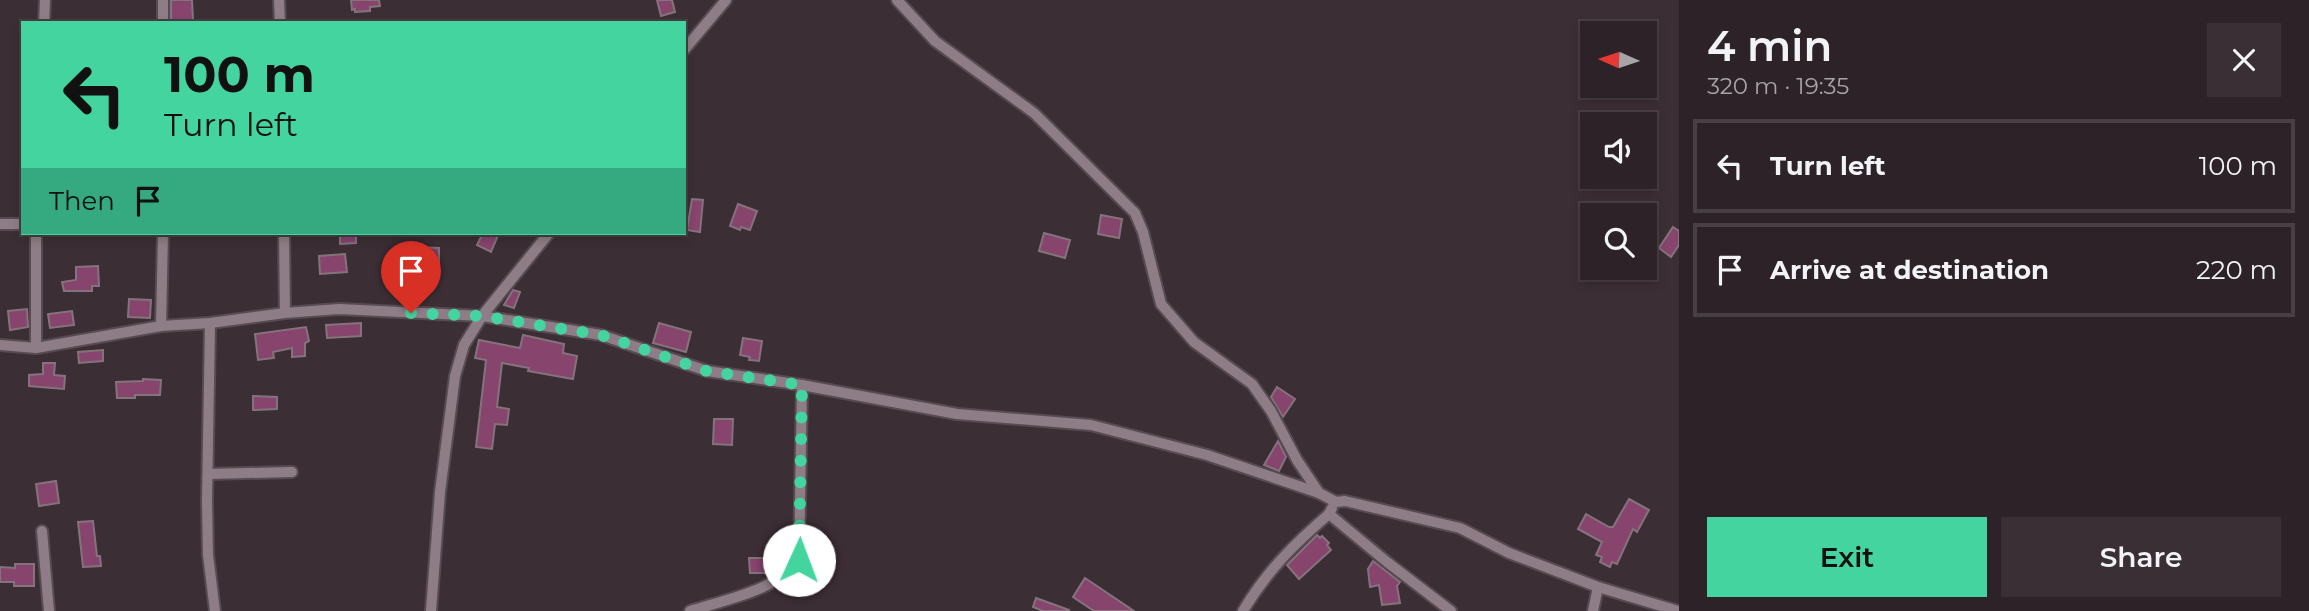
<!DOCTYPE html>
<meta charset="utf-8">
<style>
:root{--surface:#2d2228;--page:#392f34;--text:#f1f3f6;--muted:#a7a4a8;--line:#483f45;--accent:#43d4a0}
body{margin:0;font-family:Montserrat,sans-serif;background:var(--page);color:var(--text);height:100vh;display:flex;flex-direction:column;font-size:26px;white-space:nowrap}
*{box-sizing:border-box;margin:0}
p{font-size:23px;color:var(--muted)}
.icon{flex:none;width:38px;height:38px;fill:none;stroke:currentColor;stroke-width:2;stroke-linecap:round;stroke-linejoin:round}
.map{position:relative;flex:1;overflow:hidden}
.side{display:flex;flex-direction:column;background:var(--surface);width:630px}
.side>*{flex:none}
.top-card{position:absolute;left:21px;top:21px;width:665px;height:214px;border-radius:0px;box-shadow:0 4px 10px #0003,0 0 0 2px var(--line);background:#43d4a0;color:#111;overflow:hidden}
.needle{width:46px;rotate:273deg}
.tools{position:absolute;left:1580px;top:21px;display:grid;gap:14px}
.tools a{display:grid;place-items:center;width:77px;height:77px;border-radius:0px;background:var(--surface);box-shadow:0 4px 10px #0003,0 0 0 2px var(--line);font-size:35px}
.pin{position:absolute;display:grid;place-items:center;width:60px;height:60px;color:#fff;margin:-72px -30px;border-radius:50% 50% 50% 0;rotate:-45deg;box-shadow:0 0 7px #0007}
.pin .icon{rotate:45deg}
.me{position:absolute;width:77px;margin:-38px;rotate:2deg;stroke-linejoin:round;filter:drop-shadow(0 0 5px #0008)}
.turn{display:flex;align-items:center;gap:24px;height:147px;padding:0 28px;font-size:32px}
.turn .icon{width:91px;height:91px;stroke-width:2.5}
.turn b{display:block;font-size:49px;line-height:60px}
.then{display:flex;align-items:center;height:66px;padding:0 28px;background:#0003;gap:14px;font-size:26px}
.round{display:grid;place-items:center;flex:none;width:74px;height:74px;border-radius:0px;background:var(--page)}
.head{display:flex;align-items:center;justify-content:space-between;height:119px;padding:0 28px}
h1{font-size:42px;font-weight:600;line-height:52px}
.cta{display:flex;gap:14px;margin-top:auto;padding:14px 28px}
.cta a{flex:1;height:80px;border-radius:0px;background:var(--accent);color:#111;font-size:28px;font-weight:600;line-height:80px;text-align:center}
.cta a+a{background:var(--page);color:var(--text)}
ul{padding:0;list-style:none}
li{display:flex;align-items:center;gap:21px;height:94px;margin:0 14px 10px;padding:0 14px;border:4px solid var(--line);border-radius:0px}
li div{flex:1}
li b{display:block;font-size:26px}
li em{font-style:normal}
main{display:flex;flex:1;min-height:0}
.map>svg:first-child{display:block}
.building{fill:#87446c;stroke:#84737c;stroke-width:2}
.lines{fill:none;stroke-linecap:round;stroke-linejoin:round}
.street-casing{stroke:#574b52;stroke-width:14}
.street{stroke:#8e7d86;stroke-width:10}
.route{stroke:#43d4a0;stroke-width:12;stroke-dasharray:0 21.6}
</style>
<main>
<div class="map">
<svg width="1679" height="611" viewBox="0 0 1679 611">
<rect width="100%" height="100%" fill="#3c2e35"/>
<g class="building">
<path d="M 171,0 L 192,0 L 193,20 L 171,21 Z"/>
<path d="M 351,0 L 379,0 L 380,6 L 370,7 L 370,11 L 355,12 L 355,9 L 352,10 Z"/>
<path d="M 657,0 L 672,0 L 675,12 L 661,16 Z"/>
<path d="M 692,199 L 703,200 L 700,232 L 687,230 Z"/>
<path d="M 738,204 L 757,211 L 750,230 L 741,227 L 740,230 L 730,226 Z"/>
<path d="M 1101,215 L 1122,219 L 1119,238 L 1098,234 Z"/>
<path d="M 1645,215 L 1648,215 L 1656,244 L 1645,247 Z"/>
<path d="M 1673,227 L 1679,231 L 1679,245 L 1671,257 L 1659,248 Z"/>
<path d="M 340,233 L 356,233 L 356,243 L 340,244 Z"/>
<path d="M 483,233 L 499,233 L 491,252 L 477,245 Z"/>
<path d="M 1044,233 L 1070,240 L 1065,258 L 1039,251 Z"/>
<path d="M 415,247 L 439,248 L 439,270 L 415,269 Z"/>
<path d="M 345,254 L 347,272 L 320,274 L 319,256 Z"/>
<path d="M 98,266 L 99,286 L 92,286 L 92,291 L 64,291 L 62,282 L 76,280 L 76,267 Z"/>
<path d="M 513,290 L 520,292 L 514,308 L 504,305 Z"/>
<path d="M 129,299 L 151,300 L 150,318 L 128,317 Z"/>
<path d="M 27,309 L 28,327 L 10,330 L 8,311 Z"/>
<path d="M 72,311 L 74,325 L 50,328 L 48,314 Z"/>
<path d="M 361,323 L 361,336 L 327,338 L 326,325 Z"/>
<path d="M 659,323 L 691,332 L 686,352 L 653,343 Z"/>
<path d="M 306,327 L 309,341 L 305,343 L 305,356 L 292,357 L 292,348 L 273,352 L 274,358 L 258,360 L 255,334 Z"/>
<path d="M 523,335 L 564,344 L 563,353 L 577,356 L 573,379 L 528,371 L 529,368 L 502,363 L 497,407 L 509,409 L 507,425 L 495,424 L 492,449 L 476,447 L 486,360 L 475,358 L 479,340 L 520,348 Z"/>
<path d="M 743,338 L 762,341 L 759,361 L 749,360 L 750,357 L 740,355 Z"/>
<path d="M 103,350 L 103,361 L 79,363 L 78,352 Z"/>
<path d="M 43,363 L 55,363 L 54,375 L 65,376 L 64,389 L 29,386 L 29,375 L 43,374 Z"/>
<path d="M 143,379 L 161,380 L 160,395 L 135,395 L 135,398 L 117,398 L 116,382 L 143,381 Z"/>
<path d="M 1277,387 L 1295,399 L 1283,417 L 1271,397 Z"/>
<path d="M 253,396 L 277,397 L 277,409 L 253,410 Z"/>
<path d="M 714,419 L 733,419 L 732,445 L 713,444 Z"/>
<path d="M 1278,441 L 1286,457 L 1279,471 L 1264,465 Z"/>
<path d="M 56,481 L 59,503 L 39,506 L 36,484 Z"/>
<path d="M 1629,499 L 1649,510 L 1637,532 L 1633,529 L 1617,564 L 1612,562 L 1610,567 L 1600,562 L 1602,557 L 1596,555 L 1602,542 L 1578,529 L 1586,514 L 1609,527 L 1613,527 Z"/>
<path d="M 93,521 L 97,556 L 100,556 L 101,566 L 83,567 L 78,522 Z"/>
<path d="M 1317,535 L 1320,538 L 1322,536 L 1329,543 L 1327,545 L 1331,550 L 1299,579 L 1287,565 Z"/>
<path d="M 749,558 L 768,558 L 769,573 L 750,573 Z"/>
<path d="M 1373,561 L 1400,582 L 1397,586 L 1400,603 L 1382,605 L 1379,585 L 1370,587 L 1368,569 Z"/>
<path d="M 15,564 L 34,564 L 34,586 L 14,586 L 14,582 L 0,582 L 0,567 L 15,568 Z"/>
<path d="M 1085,578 L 1134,611 L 1094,611 L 1073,597 Z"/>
<path d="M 1036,598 L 1069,610 L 1068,611 L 1043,611 L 1033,607 Z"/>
</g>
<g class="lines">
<defs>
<g id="street">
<path d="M 279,0 L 280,23"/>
<path d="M 897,0 L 935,41 L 1034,113 L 1135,213 L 1143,232 L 1161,304 L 1194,342 L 1252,384 L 1271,411 L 1297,460 L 1319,493"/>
<path d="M 44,23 L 45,0"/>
<path d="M 163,23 L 163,0"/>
<path d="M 684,50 L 726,0"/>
<path d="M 0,224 L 23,224"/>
<path d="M 284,233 L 285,313"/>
<path d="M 210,323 L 207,501 L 208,555 L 215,611"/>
<path d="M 161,326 L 163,233"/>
<path d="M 0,345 L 36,348 L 161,326 L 210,323 L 285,313 L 339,309 L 482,316 L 601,335 L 707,371 L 802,385 L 957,414 L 1091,425 L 1207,455 L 1319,493 L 1336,502 L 1345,501 L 1460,528 L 1509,553 L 1598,587 L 1678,611"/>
<path d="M 36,348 L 36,233"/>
<path d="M 208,474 L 292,472"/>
<path d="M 1329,514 L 1387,562 L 1451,611"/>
<path d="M 42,531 L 49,611"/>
<path d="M 431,611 L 440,492 L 455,376 L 464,345 L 482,316 L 549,233"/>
<path d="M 690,611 C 724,600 778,590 799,560 L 802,385"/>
<path d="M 1243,611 C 1267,571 1294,544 1329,514 L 1332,508"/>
<path d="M 1593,611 L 1598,587"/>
</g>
</defs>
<use href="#street" class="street-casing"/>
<use href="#street" class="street"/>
</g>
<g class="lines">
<path class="route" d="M 411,313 L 482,316 L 601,335 L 707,371 L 802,385 L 799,560"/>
</g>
</svg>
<div class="tools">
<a><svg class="needle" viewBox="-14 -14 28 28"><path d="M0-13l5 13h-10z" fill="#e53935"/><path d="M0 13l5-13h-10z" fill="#a7a4a8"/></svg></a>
<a><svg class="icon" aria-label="sound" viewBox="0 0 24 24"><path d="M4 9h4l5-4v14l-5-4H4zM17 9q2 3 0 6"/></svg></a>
<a><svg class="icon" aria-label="search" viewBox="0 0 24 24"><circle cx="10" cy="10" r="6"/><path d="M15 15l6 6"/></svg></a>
</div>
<div class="pin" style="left:411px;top:313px;background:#d93025"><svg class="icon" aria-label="arrive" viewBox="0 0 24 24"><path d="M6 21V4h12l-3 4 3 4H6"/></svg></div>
<svg class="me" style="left:799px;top:560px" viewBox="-20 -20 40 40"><circle r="19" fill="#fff"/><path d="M0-13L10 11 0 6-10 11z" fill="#43d4a0"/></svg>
<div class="top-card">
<div class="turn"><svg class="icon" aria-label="left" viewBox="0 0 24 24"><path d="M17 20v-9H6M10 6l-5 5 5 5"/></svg><div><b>100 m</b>Turn left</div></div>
<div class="then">Then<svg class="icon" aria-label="arrive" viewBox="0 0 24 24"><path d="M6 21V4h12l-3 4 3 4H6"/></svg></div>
</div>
</div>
<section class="side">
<div class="head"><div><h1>4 min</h1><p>320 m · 19:35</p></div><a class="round"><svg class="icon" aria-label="close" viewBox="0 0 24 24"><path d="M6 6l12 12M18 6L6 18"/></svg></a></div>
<ul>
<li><svg class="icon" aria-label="left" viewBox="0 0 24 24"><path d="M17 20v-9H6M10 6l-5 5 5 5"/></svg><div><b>Turn left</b></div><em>100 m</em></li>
<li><svg class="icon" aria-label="arrive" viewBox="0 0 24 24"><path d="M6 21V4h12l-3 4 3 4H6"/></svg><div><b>Arrive at destination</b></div><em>220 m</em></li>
</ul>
<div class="cta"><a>Exit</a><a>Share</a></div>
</section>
</main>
